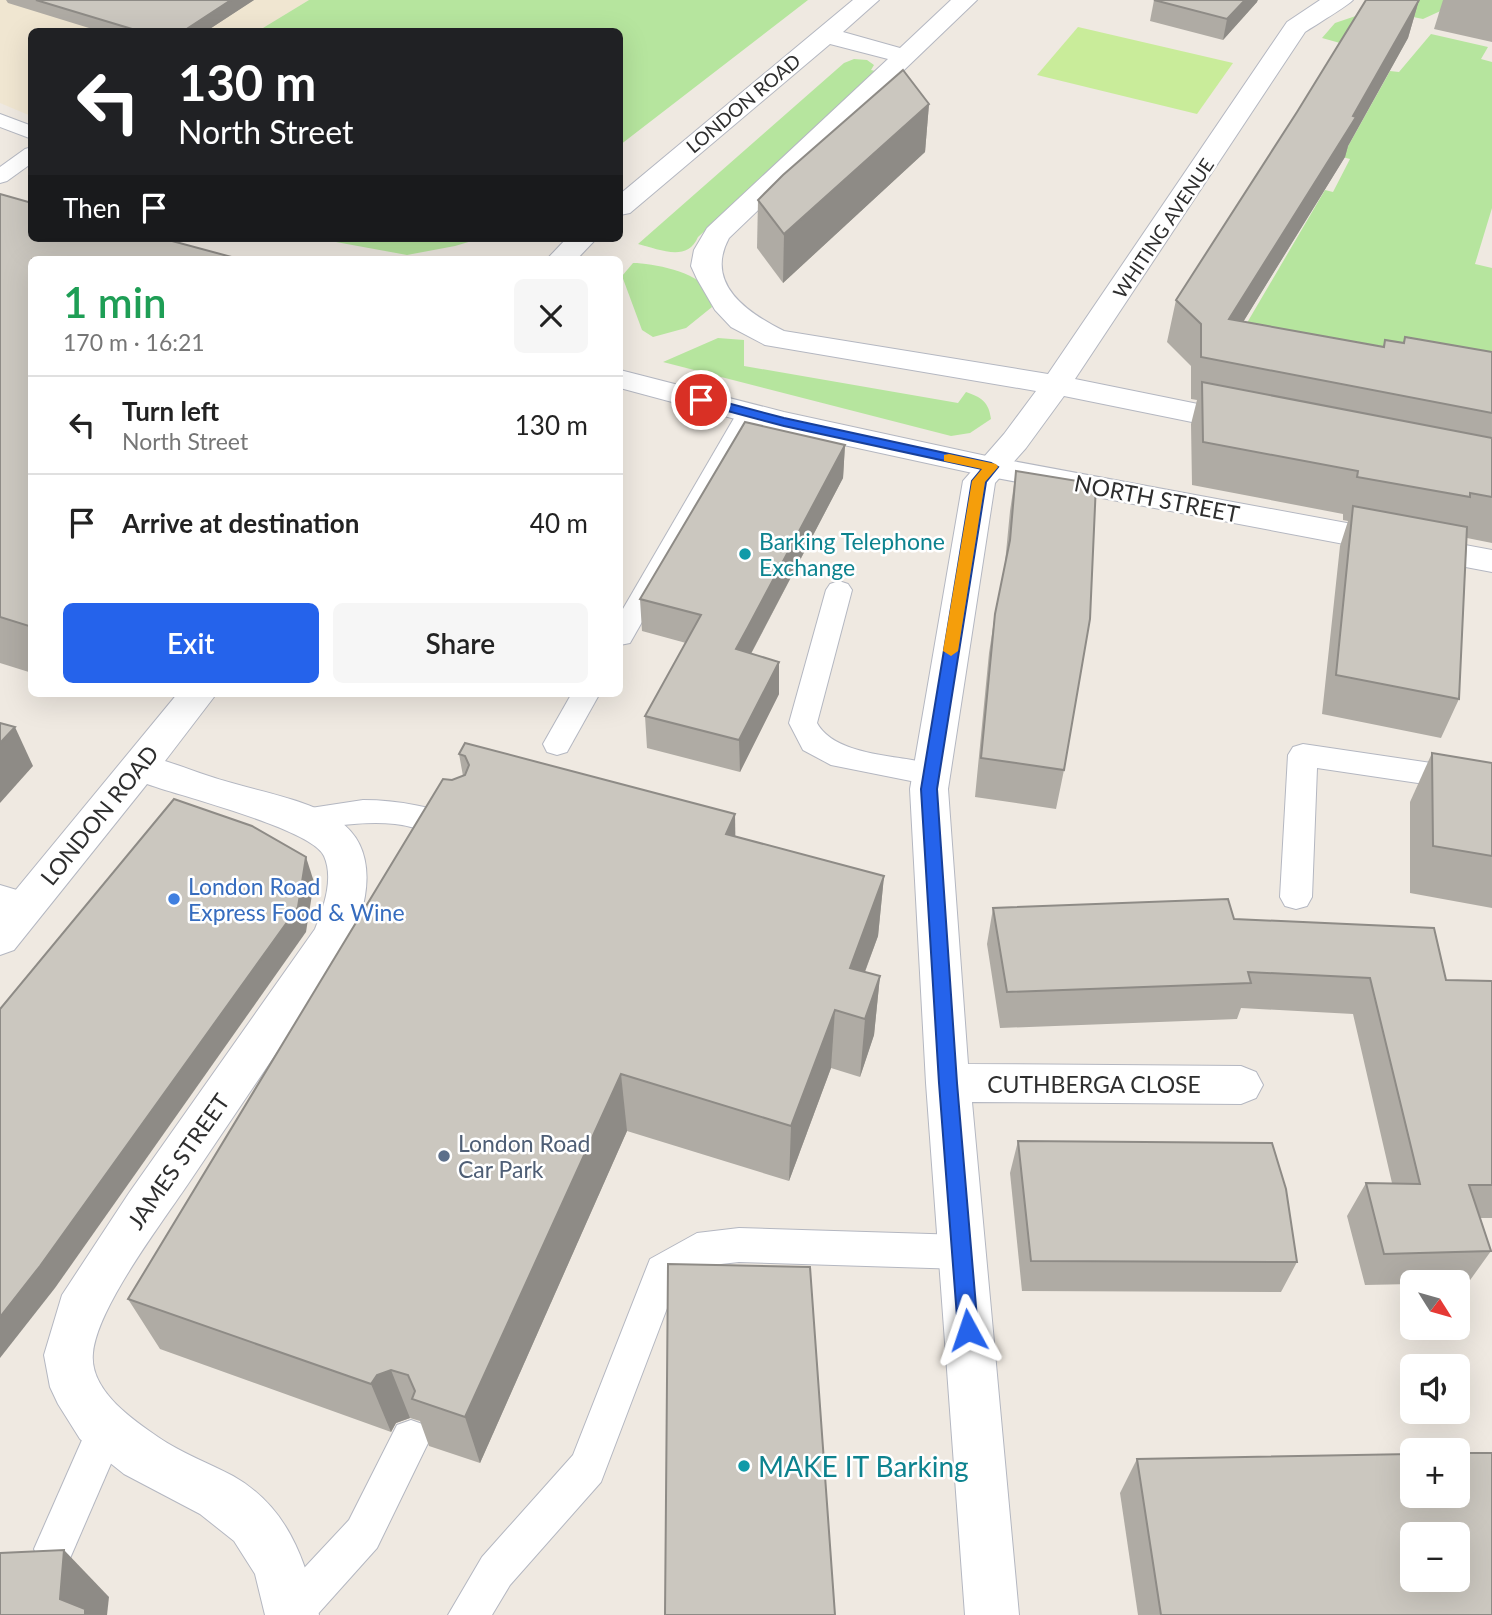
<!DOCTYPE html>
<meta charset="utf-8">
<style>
:root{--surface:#fff;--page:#f6f6f6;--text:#222;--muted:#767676;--line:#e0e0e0;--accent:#2563eb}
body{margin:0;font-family:Lato,sans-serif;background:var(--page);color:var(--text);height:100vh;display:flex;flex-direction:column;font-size:26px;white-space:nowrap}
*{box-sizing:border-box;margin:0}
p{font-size:23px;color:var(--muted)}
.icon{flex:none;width:38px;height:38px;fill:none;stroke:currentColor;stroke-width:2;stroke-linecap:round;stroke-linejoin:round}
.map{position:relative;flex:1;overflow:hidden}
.drawer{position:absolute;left:28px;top:256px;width:595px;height:441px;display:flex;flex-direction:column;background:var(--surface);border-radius:10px;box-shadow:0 7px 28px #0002}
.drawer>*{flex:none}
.hud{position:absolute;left:28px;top:28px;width:595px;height:214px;border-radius:10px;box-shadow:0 7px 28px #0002;background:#202124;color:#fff;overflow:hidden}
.needle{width:46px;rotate:127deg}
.controls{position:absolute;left:1400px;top:1270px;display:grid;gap:14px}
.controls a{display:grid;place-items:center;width:70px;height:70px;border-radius:10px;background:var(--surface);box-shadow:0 7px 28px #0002;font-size:35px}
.pin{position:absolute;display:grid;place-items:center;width:60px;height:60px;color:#fff;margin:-30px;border:4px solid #fff;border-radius:50%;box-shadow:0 2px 7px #0007}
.me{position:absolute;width:77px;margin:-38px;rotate:355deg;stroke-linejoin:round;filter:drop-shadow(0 0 5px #0008)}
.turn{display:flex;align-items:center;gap:24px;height:147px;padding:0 35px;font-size:32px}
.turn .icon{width:91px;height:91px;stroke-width:2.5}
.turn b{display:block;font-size:49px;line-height:60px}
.then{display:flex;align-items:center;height:66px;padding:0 35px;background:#0003;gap:14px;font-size:26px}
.round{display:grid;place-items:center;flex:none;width:74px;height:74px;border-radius:10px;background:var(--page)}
.head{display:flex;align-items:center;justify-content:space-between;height:119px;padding:0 35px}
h1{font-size:42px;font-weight:600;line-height:52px;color:#1e9e55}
.primary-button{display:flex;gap:14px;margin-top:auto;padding:14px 35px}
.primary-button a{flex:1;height:80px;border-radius:10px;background:var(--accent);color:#fff;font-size:28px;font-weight:600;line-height:80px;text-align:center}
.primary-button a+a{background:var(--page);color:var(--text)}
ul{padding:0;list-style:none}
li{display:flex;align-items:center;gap:21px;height:98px;padding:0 35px;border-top:2px solid var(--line)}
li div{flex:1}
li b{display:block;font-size:26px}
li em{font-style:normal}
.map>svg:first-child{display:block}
.education{fill:#f0e6d1}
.green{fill:#b6e59e}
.pitch{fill:#c9ec9a}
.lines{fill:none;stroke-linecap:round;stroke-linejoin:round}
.service-casing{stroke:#b4b7c1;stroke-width:2}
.minor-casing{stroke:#b4b7c1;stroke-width:2}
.tertiary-casing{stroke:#b4b7c1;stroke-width:2}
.service{fill:#fff;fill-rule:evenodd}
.minor{fill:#fff;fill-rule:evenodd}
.tertiary{fill:#fff;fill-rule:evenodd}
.wall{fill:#afaba4}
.shaded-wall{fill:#8e8b86}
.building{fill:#cbc7bf;stroke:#8e8b86;stroke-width:2;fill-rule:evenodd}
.route{fill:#2563eb;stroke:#184099;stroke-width:2}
.slow{fill:#f59e0b}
.culture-dot{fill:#0f9aa8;stroke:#fff;stroke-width:2.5}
.shop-dot{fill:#3f7fe0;stroke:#fff;stroke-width:2.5}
.service-dot{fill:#5c6f8a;stroke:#fff;stroke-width:2.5}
.labels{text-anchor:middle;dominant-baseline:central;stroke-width:5;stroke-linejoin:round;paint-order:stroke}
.far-street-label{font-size:19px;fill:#2e2e2e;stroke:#fff}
.street-label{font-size:23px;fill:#2e2e2e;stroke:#fff}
.culture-label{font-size:23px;fill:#0d838f;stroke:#fff;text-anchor:start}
.shop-label{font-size:23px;fill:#366cbe;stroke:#fff;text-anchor:start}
.service-label{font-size:23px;fill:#4e5e75;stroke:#fff;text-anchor:start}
.near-culture-label{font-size:28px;fill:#0d838f;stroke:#fff;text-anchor:start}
</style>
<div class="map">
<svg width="1492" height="1615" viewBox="0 0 1492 1615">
<rect width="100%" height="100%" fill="#efe9e1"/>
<path class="education" d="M 0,0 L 309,0 L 258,31 L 32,32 L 31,116 L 0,103 Z"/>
<g class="green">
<path d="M 309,0 L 808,0 L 620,145 L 620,32 L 258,31 Z"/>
<path d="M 1403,0 L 1492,0 L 1447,8 L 1423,19 L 1398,14 L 1340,43 L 1322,38 L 1335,23 Z"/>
<path d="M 1431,34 L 1488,47 L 1481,59 L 1492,62 L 1492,208 L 1475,264 L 1492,268 L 1492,398 L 1224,362 L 1325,190 L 1333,192 L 1350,159 L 1342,157 L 1390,71 L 1399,72 Z"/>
<path d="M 854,59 L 867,60 L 874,65 L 871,70 L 879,72 L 698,237 C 687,263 659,249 638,244 L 844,63 Z"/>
<path d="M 314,238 L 482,238 L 455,246 L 407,255 Z"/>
<path d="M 633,263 C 652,263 698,272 707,290 C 710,295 710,302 712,307 L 686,328 L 653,337 L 642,330 L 622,276 Z"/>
<path d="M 718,338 L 744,340 L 744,366 L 958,403 L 966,392 C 981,397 989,402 991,419 L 970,433 L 951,436 L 663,362 Z"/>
</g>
<path class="pitch" d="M 1078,27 L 1233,63 L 1197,114 L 1037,75 Z"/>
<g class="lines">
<defs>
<g id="service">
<path d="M 0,114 L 32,126 L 32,139 L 0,127 Z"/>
<path d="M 32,147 L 32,163 L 7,181 L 0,183 L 0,167 L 25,149 Z"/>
<path d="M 749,406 L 758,408 L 761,413 L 630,643 L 620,645 L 620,614 L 737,413 L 740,408 Z"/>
<path d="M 839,581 L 848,584 L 852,590 L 817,723 C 836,758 906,755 941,766 L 946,774 L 941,782 L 931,785 L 831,765 L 803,750 L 789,723 L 826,590 L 830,584 Z"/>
<path d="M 572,693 L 600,693 L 567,752 L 557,755 L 547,752 L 543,744 Z"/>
<path d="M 1303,744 L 1492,772 L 1492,794 L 1317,768 L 1312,897 L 1307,906 L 1296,909 L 1285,906 L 1280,897 L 1288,755 L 1293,747 Z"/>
<path d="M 363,800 C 400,800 434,808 470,819 L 474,827 L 470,835 C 448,842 418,826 395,824 C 364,821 333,826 302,831 L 291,827 L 287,819 L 291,811 Z"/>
<path d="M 0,885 L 37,896 L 42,905 L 37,914 L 26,917 L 0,909 Z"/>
<path d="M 739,1228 L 962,1235 L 975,1240 L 980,1252 L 975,1264 L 962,1269 L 739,1262 L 703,1266 L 677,1282 L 601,1482 L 510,1585 L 492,1615 L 448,1615 L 482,1557 L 573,1455 L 650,1259 L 697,1233 Z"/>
<path d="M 107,1410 L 121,1415 L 126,1429 L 68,1563 L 54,1569 L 40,1563 L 34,1549 L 93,1415 Z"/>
<path d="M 411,1420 L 425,1425 L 430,1439 L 377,1548 L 317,1615 L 274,1615 L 272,1611 L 278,1596 L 349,1520 L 397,1425 Z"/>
</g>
<g id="minor">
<path d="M 853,0 L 879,0 L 843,32 L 900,48 L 951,0 L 977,0 L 729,238 C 704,284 748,313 784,331 L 1048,374 L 1287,22 L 1320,0 L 1353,0 C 1349,5 1314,26 1305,32 L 1075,379 L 1257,416 L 1262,423 L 1257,430 L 1246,433 L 1064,396 L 1026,448 L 995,483 L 948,789 L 968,1064 L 1241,1066 L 1256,1072 L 1263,1085 L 1256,1098 L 1241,1104 L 972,1102 L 1019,1615 L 965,1615 L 926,1083 L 910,789 L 963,481 L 1004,434 L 1036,391 L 765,345 L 731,327 L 715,310 L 697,279 L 691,266 L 694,250 L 707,228 L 888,59 L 830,44 L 630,213 L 620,215 L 620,194 Z"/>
<path d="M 567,238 L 597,238 L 577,259 L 547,259 Z"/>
<path d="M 178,693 L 217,693 L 165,761 C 187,768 209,777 232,783 C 266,793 308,800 338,820 C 382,850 367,909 347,948 C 294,1027 241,1105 188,1184 C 161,1224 97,1308 93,1353 C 89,1390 132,1419 158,1437 C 181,1453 209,1463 233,1476 C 288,1507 304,1558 319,1615 L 265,1615 L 255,1574 L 234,1541 L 200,1514 L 124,1474 L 80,1439 L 58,1404 L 50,1387 L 44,1355 L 62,1295 L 129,1193 L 315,929 C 324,907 334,878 324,856 C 312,829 180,796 147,784 L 14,950 L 0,955 L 0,909 Z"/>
</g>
<path id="tertiary" d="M 620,370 L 784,412 L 991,457 L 1492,550 L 1492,572 L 991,477 L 784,432 L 620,388 Z"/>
</defs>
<use href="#service" class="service-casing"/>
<use href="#minor" class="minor-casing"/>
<use href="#tertiary" class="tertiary-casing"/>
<use href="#service" class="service"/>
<use href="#minor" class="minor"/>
<use href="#tertiary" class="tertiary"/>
</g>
<g class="wall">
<path d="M 6,0 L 254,0 L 205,32 L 102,32 L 8,3 Z"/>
<path d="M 1154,0 L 1257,2 L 1223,40 L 1150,21 Z"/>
<path d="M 1419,0 L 1408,38 L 1348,146 L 1345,157 L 1243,322 L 1383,347 L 1385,340 L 1403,343 L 1405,337 L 1492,352 L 1492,543 L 1467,538 L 1459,699 L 1441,738 L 1322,714 L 1340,546 L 1348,521 L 1343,520 L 1343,514 L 1192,485 L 1191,424 L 1197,400 L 1191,399 L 1191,366 L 1167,342 L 1176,300 Z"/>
<path d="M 1443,0 L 1492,0 L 1492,42 L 1434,29 Z"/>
<path d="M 929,104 L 925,152 L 783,283 L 757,248 L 758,200 Z"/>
<path d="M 0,194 L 32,259 L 32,673 L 0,663 Z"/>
<path d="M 845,445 L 843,478 L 751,654 L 779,694 L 740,772 L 647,748 L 645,716 L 686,643 L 642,631 L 640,599 Z"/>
<path d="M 1016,471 L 1064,770 L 1056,809 L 975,797 L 989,653 L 995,614 L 1005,563 L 1010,511 Z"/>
<path d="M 1432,753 L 1492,763 L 1492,908 L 1410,893 L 1410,802 Z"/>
<path d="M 459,754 L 735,836 L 884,876 L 878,936 L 865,972 L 880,976 L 874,1035 L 860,1077 L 831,1068 L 789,1181 L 627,1131 L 480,1463 L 429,1446 L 420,1421 L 410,1418 L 396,1423 L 391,1432 L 160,1349 L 128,1299 L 452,780 L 463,776 Z"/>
<path d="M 993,908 L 1234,919 L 1446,980 L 1492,981 L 1492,1218 L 1480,1218 L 1491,1251 L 1468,1283 L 1412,1283 L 1412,1284 L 1365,1285 L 1347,1216 L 1366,1183 L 1392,1183 L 1353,1014 L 1241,1008 L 1237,1019 L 1000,1028 L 987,944 Z"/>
<path d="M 1018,1141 L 1297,1262 L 1281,1292 L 1022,1291 L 1010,1173 Z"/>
<path d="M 1137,1459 L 1492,1615 L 1138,1615 L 1120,1493 Z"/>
</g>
<g class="shaded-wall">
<path d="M 231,0 L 254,0 L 205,32 L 182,32 Z"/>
<path d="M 1245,0 L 1258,0 L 1257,2 L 1223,40 L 1227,19 Z"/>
<path d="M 1419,0 L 1408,38 L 1348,146 L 1345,157 L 1219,361 L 1229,319 Z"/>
<path d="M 929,104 L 925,152 L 783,283 L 784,234 Z"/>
<path d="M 845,445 L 843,478 L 748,659 L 736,649 Z"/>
<path d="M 779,662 L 779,694 L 740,772 L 739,740 Z"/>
<path d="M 15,727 L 33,766 L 0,803 L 0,743 Z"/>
<path d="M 735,814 L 736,876 L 726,834 Z"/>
<path d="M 306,857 L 314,882 L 306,932 L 55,1288 L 0,1358 L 0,1317 Z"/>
<path d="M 884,876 L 878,936 L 849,1014 L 850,968 Z"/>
<path d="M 880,976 L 874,1035 L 860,1077 L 865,1019 Z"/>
<path d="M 835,1010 L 831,1068 L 789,1181 L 791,1126 Z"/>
<path d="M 621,1074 L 627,1131 L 480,1463 L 465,1417 Z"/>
<path d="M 391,1370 L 410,1418 L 396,1423 L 391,1432 L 371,1384 L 377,1375 Z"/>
<path d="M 64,1550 L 109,1597 L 107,1615 L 76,1615 L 60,1599 Z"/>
</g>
<g class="building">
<path d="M 36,0 L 231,0 L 182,32 L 142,32 Z"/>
<path d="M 1154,0 L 1245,0 L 1227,19 Z"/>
<path d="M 1366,0 L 1419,0 L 1353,116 L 1356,117 L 1229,319 L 1384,347 L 1385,340 L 1404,343 L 1405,337 L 1492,352 L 1492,413 L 1201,357 L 1201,324 L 1176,300 L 1297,112 Z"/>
<path d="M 903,70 L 929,104 L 784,234 L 758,200 L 783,175 Z"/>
<path d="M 0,194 L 32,203 L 32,238 L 161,238 L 239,259 L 32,259 L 32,627 L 0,617 Z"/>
<path d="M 1202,382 L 1492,438 L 1492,497 L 1470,493 L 1470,497 L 1357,477 L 1358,471 L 1203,442 Z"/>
<path d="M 745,422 L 845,445 L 748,627 L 736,649 L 779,662 L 739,740 L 645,716 L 701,615 L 640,599 Z"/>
<path d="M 1016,471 L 1096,484 L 1090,619 L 1064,770 L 981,758 L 995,614 L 1010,540 Z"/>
<path d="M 1353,506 L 1467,527 L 1459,699 L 1336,675 Z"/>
<path d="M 0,723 L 15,727 L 0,743 Z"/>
<path d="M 465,743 L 735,814 L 726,834 L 884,876 L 850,968 L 880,976 L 865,1019 L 835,1010 L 791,1126 L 621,1074 L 465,1417 L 412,1399 L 415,1391 L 408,1375 L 391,1370 L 377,1375 L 371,1384 L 128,1299 L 443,779 L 452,780 L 465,775 L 469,765 L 465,756 L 459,754 Z"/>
<path d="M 1432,753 L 1492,763 L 1492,856 L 1433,846 Z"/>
<path d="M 174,799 L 252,826 L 306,857 L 298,907 L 40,1266 L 0,1317 L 0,1009 Z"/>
<path d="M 1228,899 L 1234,919 L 1434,928 L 1446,980 L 1492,981 L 1492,1185 L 1469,1185 L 1491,1251 L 1384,1254 L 1366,1183 L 1420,1184 L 1370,978 L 1248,972 L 1251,983 L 1007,992 L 993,908 Z"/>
<path d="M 1018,1141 L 1272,1143 L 1286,1189 L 1297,1262 L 1031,1261 Z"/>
<path d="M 668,1264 L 810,1267 L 835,1615 L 665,1615 Z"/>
<path d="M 1458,1453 L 1492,1453 L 1492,1615 L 1161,1615 L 1137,1459 L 1412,1454 L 1412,1496 L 1458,1496 ZM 1412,1535 L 1458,1535 L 1458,1580 L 1412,1580 Z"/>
<path d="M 64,1550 L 60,1599 L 85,1609 L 85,1615 L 0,1615 L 0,1553 Z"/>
</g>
<path class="route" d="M 701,396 L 784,418 L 991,463 L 998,467 L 986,482 L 937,789 L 957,1083 L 978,1330 L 975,1336 L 968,1339 L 961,1336 L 958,1330 L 939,1083 L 921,789 L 972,481 L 982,469 L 784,426 L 697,403 L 695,400 Z"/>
<path class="slow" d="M 949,454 L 996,464 L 998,467 L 985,482 L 958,651 L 951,656 L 943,651 L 972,481 L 982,469 L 944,461 L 944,455 Z"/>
<g class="culture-dot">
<circle cx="745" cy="554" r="7"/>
<circle cx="744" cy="1466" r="7"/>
</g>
<circle class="shop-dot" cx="174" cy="899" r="7"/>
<circle class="service-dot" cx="444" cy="1156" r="7"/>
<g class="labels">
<g class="far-street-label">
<text transform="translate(743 103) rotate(-40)">LONDON ROAD</text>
<text transform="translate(1163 228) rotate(-56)">WHITING AVENUE</text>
</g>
<g class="street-label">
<text transform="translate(1157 498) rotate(11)">NORTH STREET</text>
<text transform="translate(99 815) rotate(-51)">LONDON ROAD</text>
<text x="1094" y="1084">CUTHBERGA CLOSE</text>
<text transform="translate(178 1161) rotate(-55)">JAMES STREET</text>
</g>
<g class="culture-label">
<text x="759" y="541">Barking Telephone<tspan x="759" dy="26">Exchange</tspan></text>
</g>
<g class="shop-label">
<text x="188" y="886">London Road<tspan x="188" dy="26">Express Food &amp; Wine</tspan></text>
</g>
<g class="service-label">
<text x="458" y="1143">London Road<tspan x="458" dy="26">Car Park</tspan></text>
</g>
<g class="near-culture-label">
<text x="758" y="1466">MAKE IT Barking</text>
</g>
</g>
</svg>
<div class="controls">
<a><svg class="needle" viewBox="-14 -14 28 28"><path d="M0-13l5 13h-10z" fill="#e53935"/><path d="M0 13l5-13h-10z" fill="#767676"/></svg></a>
<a><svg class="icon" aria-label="sound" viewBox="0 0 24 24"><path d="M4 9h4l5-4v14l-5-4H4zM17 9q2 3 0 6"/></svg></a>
<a>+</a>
<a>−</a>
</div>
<div class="pin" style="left:701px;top:400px;background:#d93025"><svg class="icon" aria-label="arrive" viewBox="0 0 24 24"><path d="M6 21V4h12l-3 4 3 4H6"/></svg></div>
<svg class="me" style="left:968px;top:1330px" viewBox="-20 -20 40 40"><path d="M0-17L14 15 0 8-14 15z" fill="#2563eb" stroke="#fff" stroke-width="4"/></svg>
<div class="hud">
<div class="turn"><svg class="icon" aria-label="left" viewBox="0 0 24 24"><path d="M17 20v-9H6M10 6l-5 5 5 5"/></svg><div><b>130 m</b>North Street</div></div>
<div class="then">Then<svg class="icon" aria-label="arrive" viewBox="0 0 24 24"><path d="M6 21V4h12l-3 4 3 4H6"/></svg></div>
</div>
<section class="drawer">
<div class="head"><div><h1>1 min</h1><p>170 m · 16:21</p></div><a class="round"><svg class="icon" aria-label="close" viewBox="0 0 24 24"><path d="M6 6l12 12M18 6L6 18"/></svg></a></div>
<ul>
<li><svg class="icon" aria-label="left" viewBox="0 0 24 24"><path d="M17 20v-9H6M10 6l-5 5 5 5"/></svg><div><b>Turn left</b><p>North Street</p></div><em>130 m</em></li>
<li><svg class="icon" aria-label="arrive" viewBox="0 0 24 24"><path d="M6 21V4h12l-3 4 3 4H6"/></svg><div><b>Arrive at destination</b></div><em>40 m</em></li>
</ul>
<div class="primary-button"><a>Exit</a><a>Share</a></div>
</section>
</div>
